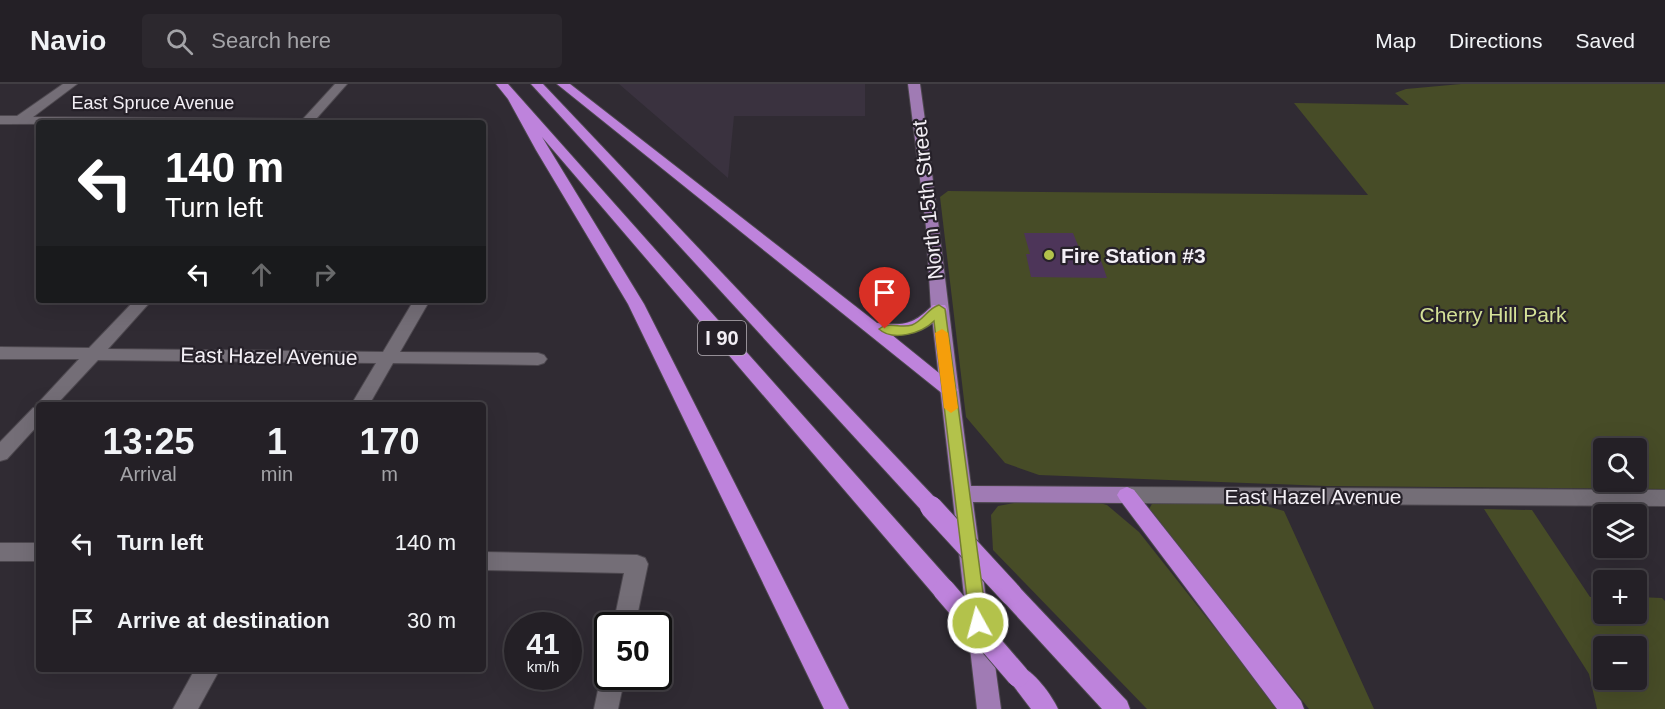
<!DOCTYPE html>
<meta charset="utf-8">
<style>
:root{--surface:#242026;--page:#2c282e;--text:#f1f3f6;--muted:#a3a3a7;--line:#413e43}
body{margin:0;font-family:Arial,sans-serif;background:var(--page);color:var(--text);height:100vh;display:flex;flex-direction:column;font-size:22px;white-space:nowrap}
*{box-sizing:border-box;margin:0}
p{font-size:20px;color:var(--muted)}
.icon{flex:none;width:33px;height:33px;fill:none;stroke:currentColor;stroke-width:2;stroke-linecap:round;stroke-linejoin:round}
.map{position:relative;flex:1;overflow:hidden}
.details{position:absolute;left:36px;top:318px;width:450px;height:270px;display:flex;flex-direction:column;background:var(--surface);border-radius:6px;box-shadow:0 6px 24px #0002,0 0 0 2px var(--line)}
.details>*{flex:none}
.top-card{position:absolute;left:36px;top:36px;width:450px;height:183px;border-radius:6px;box-shadow:0 6px 24px #0002,0 0 0 2px var(--line);background:#202124;color:#fff;overflow:hidden}
.tools{position:absolute;left:1593px;top:354px;display:grid;gap:12px}
.tools a{display:grid;place-items:center;width:54px;height:54px;border-radius:6px;background:var(--surface);box-shadow:0 6px 24px #0002,0 0 0 2px var(--line);font-size:30px}
.speed{position:absolute;left:504px;top:528px;display:flex;gap:12px;font-size:30px;font-weight:700;text-align:center}
.speed>*{display:grid;place-content:center;width:78px;height:78px;border-radius:50%;background:var(--surface);box-shadow:0 6px 24px #0002,0 0 0 2px var(--line);line-height:1}
.speed small{font-size:15px;font-weight:400}
.speed .limit{border:3px solid #111;border-radius:9px;background:#fff;color:#111}
.pin{position:absolute;display:grid;place-items:center;width:51px;height:51px;color:#fff;margin:-62px -26px;border-radius:50% 50% 50% 0;rotate:-45deg;box-shadow:0 0 6px #0007}
.pin .icon{rotate:45deg}
.me{position:absolute;width:66px;margin:-33px;rotate:353deg;stroke-linejoin:round;filter:drop-shadow(0 0 4px #0008)}
.turn{display:flex;align-items:center;gap:21px;height:126px;padding:0 30px;font-size:27px}
.turn .icon{width:78px;height:78px;stroke-width:2.5}
.turn b{display:block;font-size:42px;line-height:51px}
.lanes{display:flex;align-items:center;height:57px;padding:0 30px;background:#0003;justify-content:center;gap:30px;direction:ltr}
.lanes .off{opacity:.35}
.eta{display:flex;justify-content:space-evenly;align-items:center;height:102px;text-align:center}
.eta b{font-size:36px;font-weight:700;line-height:42px}
ul{padding:0;list-style:none}
li{display:flex;align-items:center;gap:18px;height:78px;padding:0 30px}
li div{flex:1}
li b{display:block;font-size:22px}
li em{font-style:normal}
header{display:flex;align-items:center;gap:36px;box-sizing:border-box;height:84px;padding:0 30px;background:var(--surface);border-bottom:2px solid var(--line)}
header strong{font-size:28px}
nav{display:flex;gap:33px;margin-inline-start:auto;font-size:21px}
.search{width:420px;height:54px;background:var(--page);display:flex;align-items:center;gap:15px;box-sizing:border-box;padding:0 21px;border-radius:6px;color:var(--muted);font-size:22px}
.map>svg:first-child{display:block}
.built{fill:#3a323f}
.green{fill:#474c27;fill-rule:evenodd}
.building{fill:#4d3559}
.lines{fill:none;stroke-linecap:round;stroke-linejoin:round}
.minor-casing{stroke:#4d484f;stroke-width:2}
.major-casing{stroke:#4d484f;stroke-width:2}
.highway-casing{stroke:#4d484f;stroke-width:2}
.minor{fill:#746e77;fill-rule:evenodd}
.major{fill:#a07bb4;fill-rule:evenodd}
.highway{fill:#be83dc;fill-rule:evenodd}
.highway-bridge-casing{stroke:#4d484f;stroke-width:24;stroke-linecap:butt}
.highway-bridge{stroke:#be83dc;stroke-width:22}
.route{fill:#b3c24b;stroke:#747e31;stroke-width:1.5}
.slow{fill:#f59e0b}
.poi-dot{fill:#b3c24b;stroke:#262129;stroke-width:2}
.labels{text-anchor:middle;dominant-baseline:central;stroke-width:4.5;stroke-linejoin:round;paint-order:stroke}
.far-street-label{font-size:18px;fill:#f3eff5;stroke:#262129}
.shield{fill:#262129;stroke:#b6b1b8;stroke-width:1.5}
.shield-label{font-size:20px;font-weight:bold;fill:#f3eff5}
.street-label{font-size:21px;fill:#f3eff5;stroke:#262129}
.poi-label{font-size:21px;font-weight:bold;fill:#f3eff5;stroke:#262129;text-anchor:start}
.park-label{font-size:21px;fill:#d4e197;stroke:#262129}
</style>
<header>
<strong>Navio</strong>
<div class="search"><svg class="icon" aria-label="search" viewBox="0 0 24 24"><circle cx="10" cy="10" r="6"/><path d="M15 15l6 6"/></svg>Search here</div>
<nav><a>Map</a><a>Directions</a><a>Saved</a></nav>
</header>
<div class="map">
<svg width="1665" height="625" viewBox="0 0 1665 625">
<rect width="100%" height="100%" fill="#302b33"/>
<path class="built" d="M 619,0 L 865,0 L 865,32 L 734,32 L 728,94 Z"/>
<g class="green">
<path d="M 1461,0 L 1665,0 L 1665,405 L 1326,402 L 1039,391 L 1005,379 L 966,333 L 940,113 L 948,107 L 1368,111 L 1294,19 L 1409,21 L 1395,9 L 1406,5 ZM 1604,364 L 1636,364 L 1636,398 L 1604,398 Z"/>
<path d="M 1165,414 L 1259,420 L 1284,427 L 1374,625 L 1309,625 L 1148,427 L 1153,418 Z"/>
<path d="M 1024,417 L 1096,418 L 1107,421 L 1139,448 L 1279,625 L 1147,625 L 993,466 L 991,431 L 998,422 Z"/>
<path d="M 1484,425 L 1532,426 L 1590,513 L 1603,513 L 1604,530 L 1636,530 L 1637,513 L 1662,514 L 1665,517 L 1665,625 L 1597,625 L 1589,590 ZM 1604,562 L 1636,562 L 1636,596 L 1604,596 Z"/>
</g>
<path class="building" d="M 1024,149 L 1073,149 L 1082,171 L 1099,171 L 1107,194 L 1031,193 L 1026,170 L 1030,170 Z"/>
<g class="lines">
<defs>
<g id="minor">
<path d="M 63,0 L 77,0 L 33,33 L 303,35 L 335,0 L 347,0 L 316,35 L 334,35 L 340,39 L 0,40 L 0,32 L 17,32 Z"/>
<path d="M 135,216 L 152,216 L 108,265 L 383,268 L 414,216 L 430,216 L 400,268 L 538,269 L 544,271 L 547,275 L 544,279 L 538,281 L 393,279 L 369,321 L 351,321 L 376,279 L 98,276 L 56,321 L 39,321 L 39,340 L 7,375 L 0,377 L 0,358 L 33,324 L 38,323 L 40,317 L 79,275 L 0,275 L 0,263 L 89,264 Z"/>
<path d="M 1127,403 L 1665,406 L 1665,422 L 1127,419 L 1120,416 L 1117,411 L 1120,406 Z"/>
<rect x="0" y="459" width="39" height="18"/>
<path d="M 483,468 L 637,471 L 645,474 L 648,480 L 635,542 L 613,542 L 624,489 L 483,486 Z"/>
<path d="M 608,583 L 608,592 L 625,592 L 618,625 L 594,625 L 601,592 Z"/>
<path d="M 195,585 L 220,585 L 198,625 L 173,625 Z"/>
</g>
<path id="major" d="M 908,0 L 920,0 C 939,134 953,268 971,402 L 1127,403 L 1134,406 L 1137,411 L 1134,416 L 1127,419 L 973,418 L 1001,625 L 977,625 L 931,225 L 926,143 Z"/>
<g id="highway">
<path d="M 496,0 L 508,0 L 952,499 L 955,506 L 952,513 L 944,515 L 936,513 L 542,53 L 644,220 L 849,625 L 824,625 L 628,220 L 536,66 L 508,15 Z"/>
<path d="M 531,0 L 543,0 L 938,417 L 941,423 L 938,429 L 931,431 L 924,429 Z"/>
<path d="M 557,0 L 570,0 L 877,239 C 904,242 913,241 933,221 L 945,221 L 947,225 L 945,229 C 929,244 914,252 892,251 L 955,302 L 958,306 L 955,310 L 943,310 Z"/>
<path d="M 1127,403 L 1134,406 L 1301,617 L 1304,625 L 1277,625 L 1120,416 L 1117,411 L 1120,406 Z"/>
<path d="M 1011,501 L 1019,503 L 1127,617 L 1130,625 L 1102,625 L 1003,517 L 1000,510 L 1003,503 Z"/>
<path d="M 1018,581 C 1034,587 1051,610 1058,625 L 1031,625 L 1006,592 L 1010,584 Z"/>
</g>
</defs>
<use href="#minor" class="minor-casing"/>
<use href="#major" class="major-casing"/>
<use href="#highway" class="highway-casing"/>
<use href="#minor" class="minor"/>
<use href="#major" class="major"/>
<use href="#highway" class="highway"/>
<defs>
<g id="highway-bridge">
<path d="M 931,423 L 1011,510"/>
<path d="M 944,506 L 1018,592"/>
</g>
</defs>
<use href="#highway-bridge" class="highway-bridge-casing"/>
<use href="#highway-bridge" class="highway-bridge"/>
</g>
<path class="route" d="M 939,221 L 945,225 L 987,539 L 984,544 L 978,546 L 972,544 L 970,539 L 934,237 C 922,249 893,258 879,245 C 888,237 901,245 912,241 C 923,237 928,224 939,221 Z"/>
<path class="slow" d="M 942,245 L 948,249 L 958,324 L 951,329 L 944,324 L 935,249 Z"/>
<circle class="poi-dot" cx="1049" cy="171" r="6"/>
<g class="labels">
<g class="far-street-label">
<text x="153" y="19">East Spruce Avenue</text>
</g>
<rect class="shield" x="698" y="237" width="48" height="34" rx="4.5"/>
<g class="shield-label">
<text x="722" y="254">I 90</text>
</g>
<g class="street-label">
<text transform="translate(927 116) rotate(-96)">North 15th Street</text>
<text transform="translate(269 272) rotate(1)">East Hazel Avenue</text>
<text x="1313" y="412">East Hazel Avenue</text>
</g>
<g class="poi-label">
<text x="1061" y="171">Fire Station #3</text>
</g>
<g class="park-label">
<text x="1493" y="230">Cherry Hill Park</text>
</g>
</g>
</svg>
<div class="tools">
<a><svg class="icon" aria-label="search" viewBox="0 0 24 24"><circle cx="10" cy="10" r="6"/><path d="M15 15l6 6"/></svg></a>
<a><svg class="icon" aria-label="layers" viewBox="0 0 24 24"><path d="M12 4l9 5-9 5-9-5zM3 14l9 5 9-5"/></svg></a>
<a>+</a>
<a>−</a>
</div>
<div class="speed"><div>41<small>km/h</small></div><div class="limit">50</div></div>
<div class="pin" style="left:885px;top:245px;background:#d93025"><svg class="icon" aria-label="arrive" viewBox="0 0 24 24"><path d="M6 21V4h12l-3 4 3 4H6"/></svg></div>
<svg class="me" style="left:978px;top:539px" viewBox="-20 -20 40 40"><circle r="17" fill="#b3c24b" stroke="#fff" stroke-width="3"/><path d="M0-11L8 9 0 5-8 9z" fill="#fff"/></svg>
<div class="top-card">
<div class="turn"><svg class="icon" aria-label="left" viewBox="0 0 24 24"><path d="M17 20v-9H6M10 6l-5 5 5 5"/></svg><div><b>140 m</b>Turn left</div></div>
<div class="lanes"><svg class="icon" aria-label="left" viewBox="0 0 24 24"><path d="M17 20v-9H6M10 6l-5 5 5 5"/></svg><svg class="icon off" aria-label="ahead" viewBox="0 0 24 24"><path d="M12 20V5M6 11l6-6 6 6"/></svg><svg class="icon off" aria-label="right" viewBox="0 0 24 24"><path d="M7 20v-9h11M14 6l5 5-5 5"/></svg></div>
</div>
<section class="details">
<div class="eta">
<div><b>13:25</b><p>Arrival</p></div>
<div><b>1</b><p>min</p></div>
<div><b>170</b><p>m</p></div>
</div>
<ul>
<li><svg class="icon" aria-label="left" viewBox="0 0 24 24"><path d="M17 20v-9H6M10 6l-5 5 5 5"/></svg><div><b>Turn left</b></div><em>140 m</em></li>
<li><svg class="icon" aria-label="arrive" viewBox="0 0 24 24"><path d="M6 21V4h12l-3 4 3 4H6"/></svg><div><b>Arrive at destination</b></div><em>30 m</em></li>
</ul>
</section>
</div>
